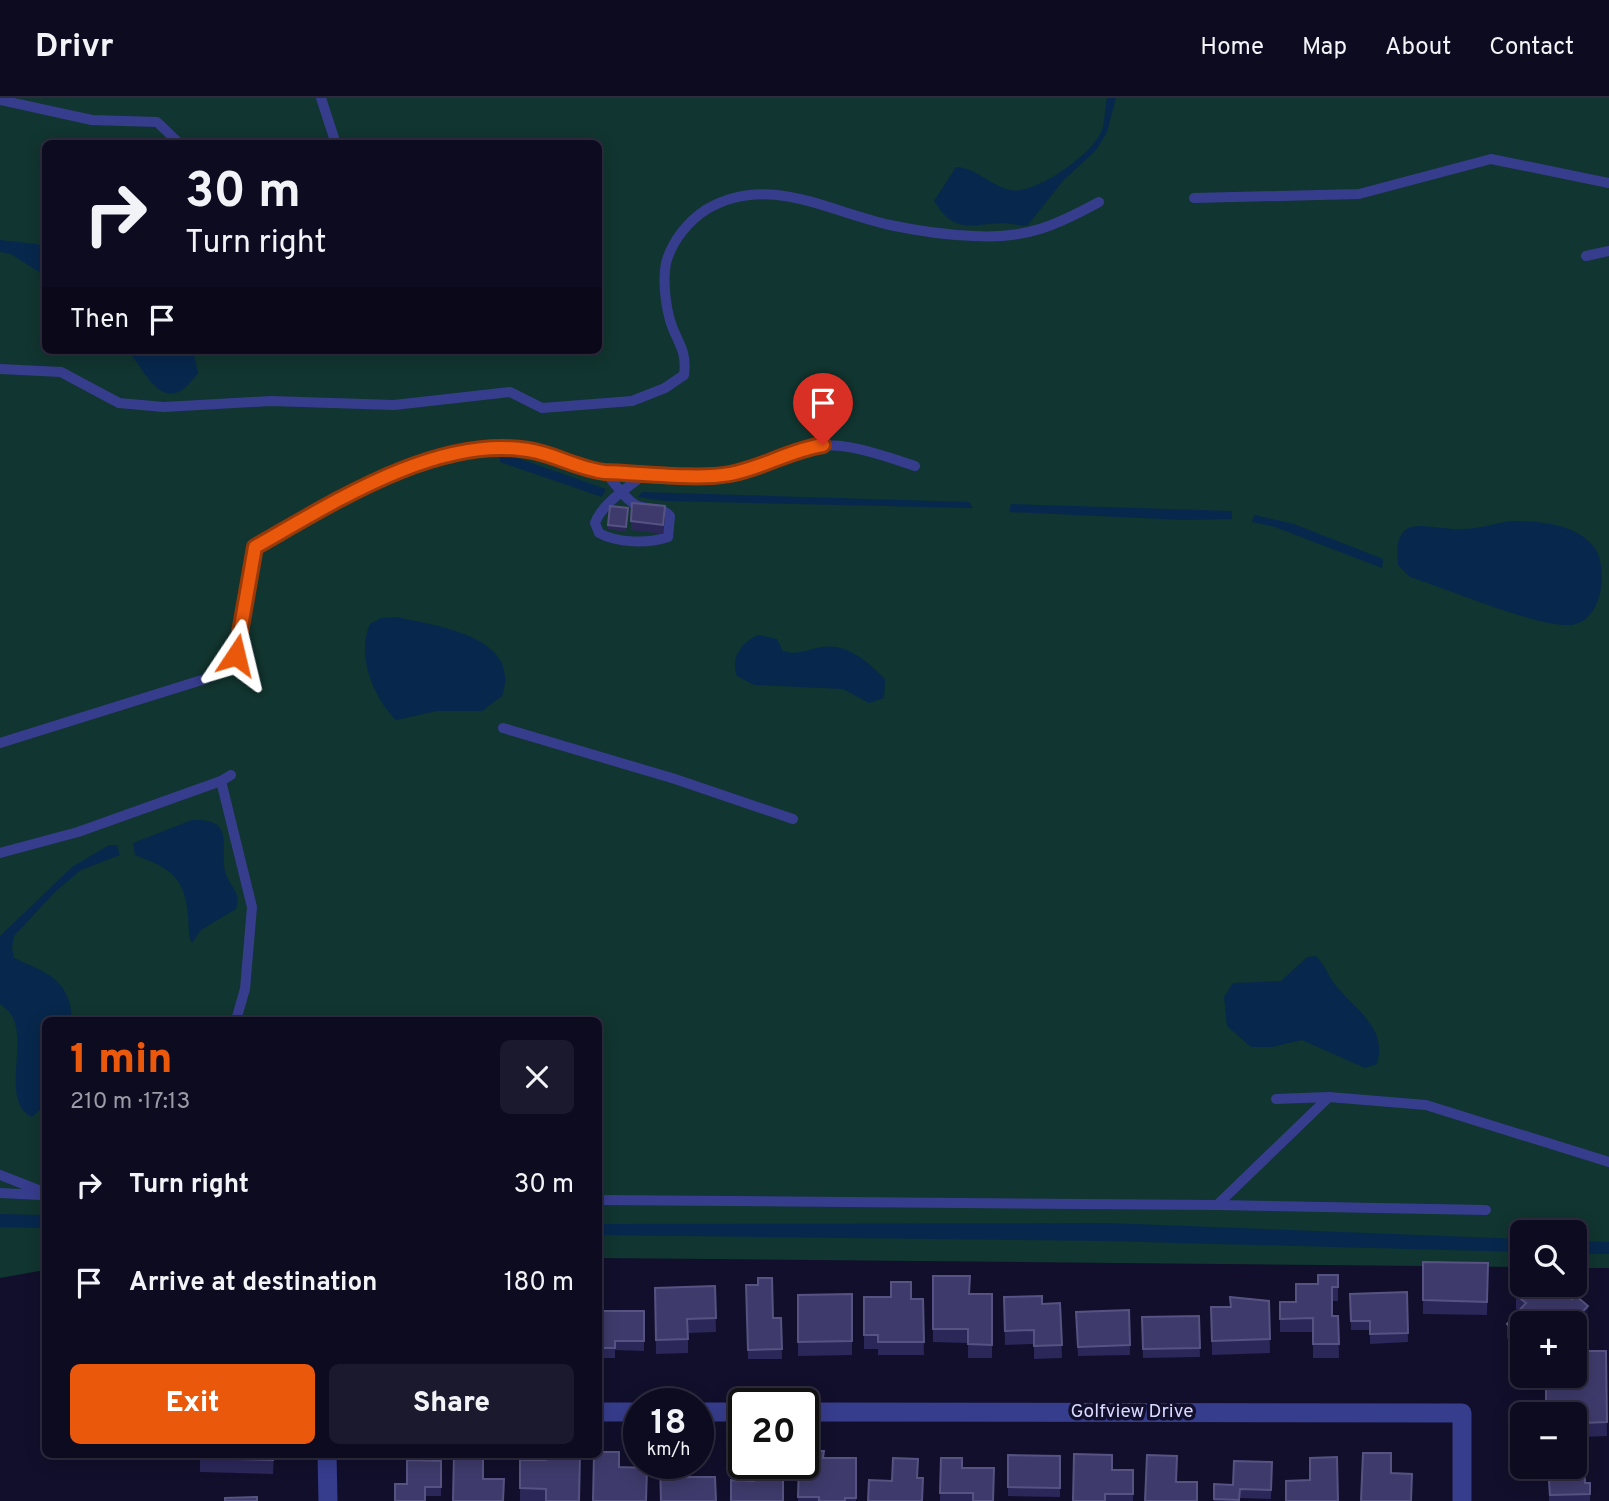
<!DOCTYPE html>
<meta charset="utf-8">
<style>
:root{--surface:#0d0b20;--page:#1b192d;--text:#f1f3f6;--muted:#9a9ba5;--line:#2d2b3e;--accent:#ea580c}
body{margin:0;font-family:Overpass,sans-serif;background:var(--page);color:var(--text);height:100vh;display:flex;flex-direction:column;font-size:26px;white-space:nowrap}
*{box-sizing:border-box;margin:0}
p{font-size:23px;color:var(--muted)}
.icon{flex:none;width:38px;height:38px;fill:none;stroke:currentColor;stroke-width:2;stroke-linecap:round;stroke-linejoin:round}
.map{position:relative;flex:1;overflow:hidden}
.drawer{position:absolute;left:42px;top:919px;width:560px;height:441px;display:flex;flex-direction:column;background:var(--surface);border-radius:10px;box-shadow:0 4px 18px #0003,0 0 0 2px var(--line)}
.drawer>*{flex:none}
.guide{position:absolute;left:42px;top:42px;width:560px;height:214px;border-radius:10px;box-shadow:0 4px 18px #0003,0 0 0 2px var(--line);background:#0d0b20;color:var(--text);overflow:hidden}
.tools{position:absolute;left:1510px;top:1122px;display:grid;gap:14px}
.tools a{display:grid;place-items:center;width:77px;height:77px;border-radius:10px;background:var(--surface);box-shadow:0 4px 18px #0003,0 0 0 2px var(--line);font-size:35px}
.speed{position:absolute;left:623px;top:1290px;display:flex;gap:14px;font-size:35px;font-weight:700;text-align:center}
.speed>*{display:grid;place-content:center;width:91px;height:91px;border-radius:50%;background:var(--surface);box-shadow:0 4px 18px #0003,0 0 0 2px var(--line);line-height:1}
.speed small{font-size:18px;font-weight:400}
.speed .limit{border:4px solid #111;border-radius:10px;background:#fff;color:#111}
.pin{position:absolute;display:grid;place-items:center;width:60px;height:60px;color:#fff;margin:-72px -30px;border-radius:50% 50% 50% 0;rotate:-45deg;box-shadow:0 0 7px #0007}
.pin .icon{rotate:45deg}
.me{position:absolute;width:77px;margin:-38px;rotate:10deg;stroke-linejoin:round;filter:drop-shadow(0 0 5px #0008)}
.turn{display:flex;align-items:center;gap:24px;height:147px;padding:0 28px;font-size:32px}
.turn .icon{width:91px;height:91px;stroke-width:2.5}
.turn b{display:block;font-size:49px;line-height:60px}
.then{display:flex;align-items:center;height:66px;padding:0 28px;background:#0003;gap:14px;font-size:26px}
.round{display:grid;place-items:center;flex:none;width:74px;height:74px;border-radius:10px;background:var(--page)}
.overview{display:flex;align-items:center;justify-content:space-between;height:119px;padding:0 28px}
h1{font-size:42px;font-weight:800;line-height:52px;color:var(--accent)}
.cta{display:flex;gap:14px;margin-top:auto;padding:14px 28px}
.cta a{flex:1;height:80px;border-radius:10px;background:var(--accent);color:#fff;font-size:28px;font-weight:800;line-height:80px;text-align:center}
.cta a+a{background:var(--page);color:var(--text)}
ul{padding:0;list-style:none}
li{display:flex;align-items:center;gap:21px;height:98px;padding:0 28px}
li div{flex:1}
li b{display:block;font-size:26px}
li em{font-style:normal}
header{display:flex;align-items:center;gap:42px;box-sizing:border-box;height:98px;padding:0 35px;background:var(--surface);border-bottom:2px solid var(--line)}
header strong{font-size:33px}
nav{display:flex;gap:38px;margin-inline-start:auto;font-size:24px}
.map>svg:first-child{display:block}
.green{fill:#113530;fill-rule:evenodd}
.water{fill:#07284c}
.lines{fill:none;stroke-linecap:round;stroke-linejoin:round}
.lane{stroke:#373d8d;stroke-width:10}
.street{stroke:#373d8d;stroke-width:19}
.wall{fill:#2b2759}
.shaded-wall{fill:#19163f}
.building{fill:#3e3a6b;stroke:#565382;stroke-width:2}
.route-casing{stroke:#983908;stroke-width:18}
.route{stroke:#ea580c;stroke-width:12}
.labels{text-anchor:middle;dominant-baseline:central;stroke-width:7;stroke-linejoin:round;paint-order:stroke}
.street-label{font-size:19px;fill:#d9d9ff;stroke:#110f2b}
</style>
<header>
<strong>Drivr</strong>
<nav><a>Home</a><a>Map</a><a>About</a><a>Contact</a></nav>
</header>
<div class="map">
<svg width="1609" height="1403" viewBox="0 0 1609 1403">
<rect width="100%" height="100%" fill="#110f2b"/>
<path class="green" d="M 0,0 L 1609,0 L 1609,1170 L 1575,1170 L 1575,1134 L 1522,1134 L 1522,1169 L 599,1160 L 598,922 L 46,922 L 45,1172 L 0,1180 ZM 46,46 L 598,46 L 598,252 L 46,252 Z"/>
<g class="water">
<path d="M 1107,0 L 1116,0 L 1107,34 L 1096,52 L 1063,83 L 1027,128 C 1019,128 1012,125 1004,125 C 971,126 955,137 934,103 L 956,69 C 977,70 989,87 1010,92 C 1036,97 1093,56 1102,32 C 1105,22 1105,10 1107,0 Z"/>
<path d="M 0,142 L 37,146 L 45,150 L 45,178 L 11,156 L 0,154 Z"/>
<path d="M 127,252 L 193,252 L 198,275 C 165,322 149,278 127,252 Z"/>
<path d="M 506,356 L 606,391 L 602,399 L 500,364 L 500,359 Z"/>
<path d="M 642,394 L 969,404 L 973,410 L 665,403 L 638,399 Z"/>
<path d="M 1011,406 L 1232,413 L 1232,421 L 1185,422 L 1009,414 Z"/>
<path d="M 1254,417 L 1294,426 L 1383,461 L 1382,470 L 1275,429 L 1252,424 Z"/>
<path d="M 1510,423 C 1538,423 1576,425 1595,450 C 1609,473 1602,526 1569,527 C 1537,529 1445,490 1410,479 L 1398,467 C 1392,411 1427,432 1461,431 C 1477,431 1494,426 1510,423 Z"/>
<path d="M 397,519 C 436,528 523,538 502,598 L 482,613 L 437,613 L 396,622 C 373,599 356,557 370,526 L 381,520 Z"/>
<path d="M 758,537 L 777,541 L 783,553 C 798,558 808,551 822,549 C 848,545 868,564 885,581 L 884,600 L 869,605 L 843,591 L 754,587 L 737,578 C 730,560 741,545 758,537 Z"/>
<path d="M 192,722 C 238,720 218,749 226,776 C 231,791 242,794 236,811 L 201,832 L 192,845 C 188,838 189,827 188,818 C 185,778 169,770 135,757 L 133,745 Z"/>
<path d="M 109,747 L 117,747 L 120,757 L 81,772 L 56,793 L 14,838 L 12,850 L 14,860 C 47,875 70,881 72,922 L 46,922 L 45,1007 L 32,1019 C 0,1005 28,945 12,918 C 9,913 4,909 0,906 L 0,838 L 72,769 Z"/>
<path d="M 1316,858 C 1325,867 1328,878 1337,889 C 1356,912 1388,931 1377,966 L 1365,970 L 1302,942 L 1272,949 L 1251,949 L 1227,928 L 1224,899 L 1233,885 L 1281,883 L 1307,859 Z"/>
<path d="M 0,1116 L 45,1117 L 45,1130 L 0,1129 Z"/>
<path d="M 1107,1125 L 1522,1141 L 1522,1154 L 1104,1143 L 598,1137 L 599,1126 Z"/>
<path d="M 1575,1143 L 1609,1144 L 1609,1156 L 1575,1156 Z"/>
</g>
<g class="lines">
<g class="lane">
<path d="M 321,0 L 336,46"/>
<path d="M 0,2 L 92,22 L 157,24 L 180,46"/>
<path d="M 1194,100 L 1359,96 L 1491,61 L 1609,85"/>
<path d="M 1586,158 L 1609,153"/>
<path d="M 0,271 L 61,274 L 119,305 L 164,309 L 271,303 L 394,307 L 510,294 L 542,310 L 632,303 L 665,290 L 684,277 C 688,249 674,242 669,218 C 665,203 663,179 666,165 C 672,143 688,123 707,111 C 768,75 829,114 890,127 C 918,133 946,137 974,138 C 1026,141 1055,128 1099,104"/>
<path d="M 646,375 L 605,374 C 614,384 626,403 638,408 C 649,412 661,408 670,418 L 668,439 C 648,446 617,445 599,435 L 595,425 C 603,404 629,389 646,375 C 672,375 701,379 727,376 C 754,373 774,358 799,351 C 839,340 878,356 915,368"/>
<path d="M 503,630 L 675,681 L 793,721"/>
<path d="M 0,645 L 205,581 L 236,557 L 255,449 C 332,406 435,337 528,352 C 555,356 578,371 605,374"/>
<path d="M 231,677 L 221,683 L 252,809 L 245,891 L 236,922"/>
<path d="M 0,755 L 78,734 L 221,683"/>
<path d="M 1276,1001 L 1329,999"/>
<path d="M 0,1077 L 46,1095"/>
<path d="M 0,1095 L 41,1097"/>
<path d="M 598,1102 L 1217,1107"/>
<path d="M 1486,1112 L 1217,1107 L 1329,999 L 1426,1007 L 1609,1064"/>
</g>
<g class="street">
<path d="M 598,1314 L 639,1314"/>
<path d="M 698,1314 L 744,1314"/>
<path d="M 803,1314 L 1462,1315 L 1462,1403"/>
<path d="M 327,1356 L 328,1403"/>
</g>
</g>
<g class="wall">
<path d="M 628,415 L 626,434 L 608,431 L 608,427 Z"/>
<path d="M 665,418 L 663,436 L 631,432 L 631,423 Z"/>
<path d="M 1423,1164 L 1488,1165 L 1487,1217 L 1423,1216 Z"/>
<path d="M 1338,1177 L 1338,1203 L 1332,1203 L 1332,1218 L 1338,1218 L 1339,1260 L 1313,1260 L 1313,1234 L 1280,1234 L 1280,1204 L 1296,1204 L 1318,1186 Z"/>
<path d="M 933,1178 L 970,1196 L 992,1196 L 992,1260 L 968,1260 L 968,1245 L 933,1244 Z"/>
<path d="M 746,1187 L 773,1220 L 781,1220 L 782,1261 L 748,1261 Z"/>
<path d="M 715,1188 L 716,1234 L 688,1235 L 688,1255 L 656,1256 L 655,1190 Z"/>
<path d="M 1407,1194 L 1408,1244 L 1370,1246 L 1370,1232 L 1351,1232 L 1350,1196 Z"/>
<path d="M 852,1196 L 852,1257 L 798,1258 L 798,1197 Z"/>
<path d="M 1516,1197 L 1588,1222 L 1575,1225 L 1522,1225 L 1522,1254 L 1507,1240 L 1507,1226 L 1519,1213 L 1516,1211 Z"/>
<path d="M 864,1199 L 923,1201 L 924,1257 L 878,1257 L 878,1251 L 864,1251 Z"/>
<path d="M 1004,1199 L 1042,1206 L 1060,1205 L 1062,1260 L 1034,1261 L 1034,1246 L 1005,1247 Z"/>
<path d="M 1269,1203 L 1270,1255 L 1212,1257 L 1211,1209 L 1230,1209 Z"/>
<path d="M 1129,1212 L 1130,1257 L 1078,1258 L 1076,1214 Z"/>
<path d="M 598,1213 L 644,1213 L 644,1253 L 615,1252 L 615,1260 L 598,1260 Z"/>
<path d="M 1199,1218 L 1200,1259 L 1143,1260 L 1142,1219 Z"/>
<path d="M 1606,1253 L 1607,1338 L 1582,1339 L 1581,1330 L 1575,1330 L 1578,1282 Z"/>
<path d="M 274,1356 L 273,1376 L 200,1374 L 200,1360 Z"/>
<path d="M 1008,1357 L 1060,1358 L 1060,1399 L 1008,1398 Z"/>
<path d="M 824,1360 L 856,1360 L 856,1403 L 798,1403 L 799,1365 Z"/>
<path d="M 941,1360 L 962,1370 L 993,1403 L 940,1403 Z"/>
<path d="M 520,1362 L 546,1362 L 579,1403 L 520,1403 Z"/>
<path d="M 441,1363 L 441,1398 L 425,1398 L 407,1386 Z"/>
<path d="M 1272,1364 L 1271,1401 L 1240,1400 L 1240,1403 L 1214,1403 L 1214,1386 L 1233,1387 Z"/>
<path d="M 1548,1368 L 1585,1385 L 1590,1396 L 1590,1403 L 1549,1403 Z"/>
<path d="M 1112,1372 L 1133,1372 L 1133,1403 L 1073,1403 Z"/>
</g>
<path class="shaded-wall" d="M 1588,1208 L 1588,1222 L 1575,1236 L 1575,1225 L 1572,1225 Z"/>
<g class="building">
<path d="M 632,405 L 665,408 L 663,427 L 631,423 Z"/>
<path d="M 610,408 L 628,410 L 626,429 L 608,427 Z"/>
<path d="M 1423,1164 L 1488,1165 L 1487,1204 L 1423,1202 Z"/>
<path d="M 1318,1177 L 1338,1177 L 1338,1189 L 1332,1189 L 1332,1218 L 1338,1218 L 1339,1246 L 1313,1246 L 1313,1220 L 1280,1221 L 1280,1204 L 1296,1204 L 1296,1186 L 1318,1186 Z"/>
<path d="M 933,1178 L 970,1178 L 969,1196 L 992,1196 L 992,1247 L 968,1246 L 968,1231 L 933,1231 Z"/>
<path d="M 758,1180 L 772,1180 L 773,1220 L 781,1220 L 782,1251 L 748,1252 L 746,1187 L 758,1187 Z"/>
<path d="M 891,1184 L 911,1184 L 911,1201 L 923,1201 L 924,1244 L 878,1244 L 878,1237 L 864,1237 L 864,1199 L 891,1199 Z"/>
<path d="M 1525,1186 L 1556,1186 L 1572,1201 L 1575,1197 L 1588,1208 L 1572,1225 L 1522,1225 L 1522,1240 L 1507,1226 L 1526,1205 L 1516,1197 Z"/>
<path d="M 715,1188 L 716,1220 L 687,1221 L 688,1241 L 656,1242 L 655,1190 Z"/>
<path d="M 1407,1194 L 1408,1235 L 1370,1236 L 1370,1223 L 1351,1223 L 1350,1196 Z"/>
<path d="M 852,1196 L 852,1243 L 798,1244 L 798,1197 Z"/>
<path d="M 1042,1198 L 1042,1206 L 1060,1205 L 1062,1247 L 1034,1248 L 1034,1232 L 1005,1233 L 1004,1199 Z"/>
<path d="M 1230,1199 L 1269,1203 L 1270,1241 L 1212,1243 L 1211,1209 L 1231,1209 Z"/>
<path d="M 1129,1212 L 1130,1247 L 1078,1249 L 1076,1214 Z"/>
<path d="M 598,1213 L 644,1213 L 644,1243 L 615,1243 L 615,1250 L 598,1250 Z"/>
<path d="M 1199,1218 L 1200,1250 L 1143,1251 L 1142,1219 Z"/>
<path d="M 1577,1253 L 1606,1253 L 1607,1324 L 1582,1325 L 1581,1316 L 1546,1316 L 1546,1282 L 1578,1282 Z"/>
<path d="M 1583,1349 L 1585,1385 L 1590,1385 L 1590,1396 L 1550,1397 L 1548,1368 L 1575,1368 L 1575,1350 Z"/>
<path d="M 803,1353 L 824,1353 L 823,1360 L 856,1360 L 856,1400 L 845,1400 L 845,1403 L 819,1403 L 819,1399 L 798,1399 L 799,1365 L 803,1365 Z"/>
<path d="M 598,1354 L 619,1354 L 619,1369 L 647,1370 L 646,1403 L 593,1403 L 594,1356 L 598,1356 Z"/>
<path d="M 1363,1355 L 1391,1355 L 1391,1375 L 1412,1376 L 1411,1403 L 1361,1403 Z"/>
<path d="M 200,1356 L 273,1356 L 273,1362 L 200,1360 Z"/>
<path d="M 454,1356 L 483,1356 L 483,1381 L 504,1381 L 503,1403 L 453,1403 Z"/>
<path d="M 546,1356 L 580,1356 L 579,1403 L 546,1403 L 546,1391 L 520,1390 L 520,1362 L 546,1362 Z"/>
<path d="M 1074,1356 L 1112,1357 L 1112,1372 L 1133,1372 L 1133,1396 L 1105,1396 L 1105,1403 L 1073,1403 Z"/>
<path d="M 1008,1357 L 1060,1358 L 1060,1390 L 1008,1389 Z"/>
<path d="M 1147,1357 L 1177,1358 L 1176,1384 L 1197,1384 L 1197,1403 L 1145,1403 Z"/>
<path d="M 1337,1359 L 1338,1403 L 1286,1403 L 1286,1383 L 1310,1382 L 1310,1360 Z"/>
<path d="M 893,1360 L 918,1361 L 917,1380 L 923,1380 L 922,1403 L 868,1403 L 869,1382 L 892,1383 Z"/>
<path d="M 941,1360 L 962,1360 L 962,1370 L 994,1370 L 993,1403 L 973,1403 L 973,1395 L 940,1395 Z"/>
<path d="M 407,1362 L 441,1363 L 441,1389 L 425,1389 L 425,1403 L 395,1403 L 395,1386 L 407,1386 Z"/>
<path d="M 1234,1363 L 1272,1364 L 1271,1392 L 1240,1391 L 1239,1402 L 1214,1401 L 1214,1386 L 1233,1387 Z"/>
<path d="M 660,1365 L 686,1365 L 687,1379 L 715,1379 L 716,1403 L 661,1403 Z"/>
<path d="M 755,1365 L 783,1365 L 783,1403 L 731,1403 L 731,1382 L 754,1383 Z"/>
<path d="M 257,1399 L 257,1403 L 225,1403 L 225,1400 Z"/>
</g>
<g class="lines">
<defs>
<path id="route" d="M 236,557 L 255,449 C 331,406 436,337 528,352 C 555,356 578,371 605,374 C 640,375 698,382 730,376 C 763,370 790,352 823,347"/>
</defs>
<use href="#route" class="route-casing"/>
<use href="#route" class="route"/>
</g>
<g class="labels">
<g class="street-label">
<text x="1132" y="1314">Golfview Drive</text>
</g>
</g>
</svg>
<div class="tools">
<a><svg class="icon" aria-label="search" viewBox="0 0 24 24"><circle cx="10" cy="10" r="6"/><path d="M15 15l6 6"/></svg></a>
<a>+</a>
<a>−</a>
</div>
<div class="speed"><div>18<small>km/h</small></div><div class="limit">20</div></div>
<div class="pin" style="left:823px;top:347px;background:#d93025"><svg class="icon" aria-label="arrive" viewBox="0 0 24 24"><path d="M6 21V4h12l-3 4 3 4H6"/></svg></div>
<svg class="me" style="left:236px;top:557px" viewBox="-20 -20 40 40"><path d="M0-17L14 15 0 8-14 15z" fill="#ea580c" stroke="#fff" stroke-width="4"/></svg>
<div class="guide">
<div class="turn"><svg class="icon" aria-label="right" viewBox="0 0 24 24"><path d="M7 20v-9h11M14 6l5 5-5 5"/></svg><div><b>30 m</b>Turn right</div></div>
<div class="then">Then<svg class="icon" aria-label="arrive" viewBox="0 0 24 24"><path d="M6 21V4h12l-3 4 3 4H6"/></svg></div>
</div>
<section class="drawer">
<div class="overview"><div><h1>1 min</h1><p>210 m · 17:13</p></div><a class="round"><svg class="icon" aria-label="close" viewBox="0 0 24 24"><path d="M6 6l12 12M18 6L6 18"/></svg></a></div>
<ul>
<li><svg class="icon" aria-label="right" viewBox="0 0 24 24"><path d="M7 20v-9h11M14 6l5 5-5 5"/></svg><div><b>Turn right</b></div><em>30 m</em></li>
<li><svg class="icon" aria-label="arrive" viewBox="0 0 24 24"><path d="M6 21V4h12l-3 4 3 4H6"/></svg><div><b>Arrive at destination</b></div><em>180 m</em></li>
</ul>
<div class="cta"><a>Exit</a><a>Share</a></div>
</section>
</div>
